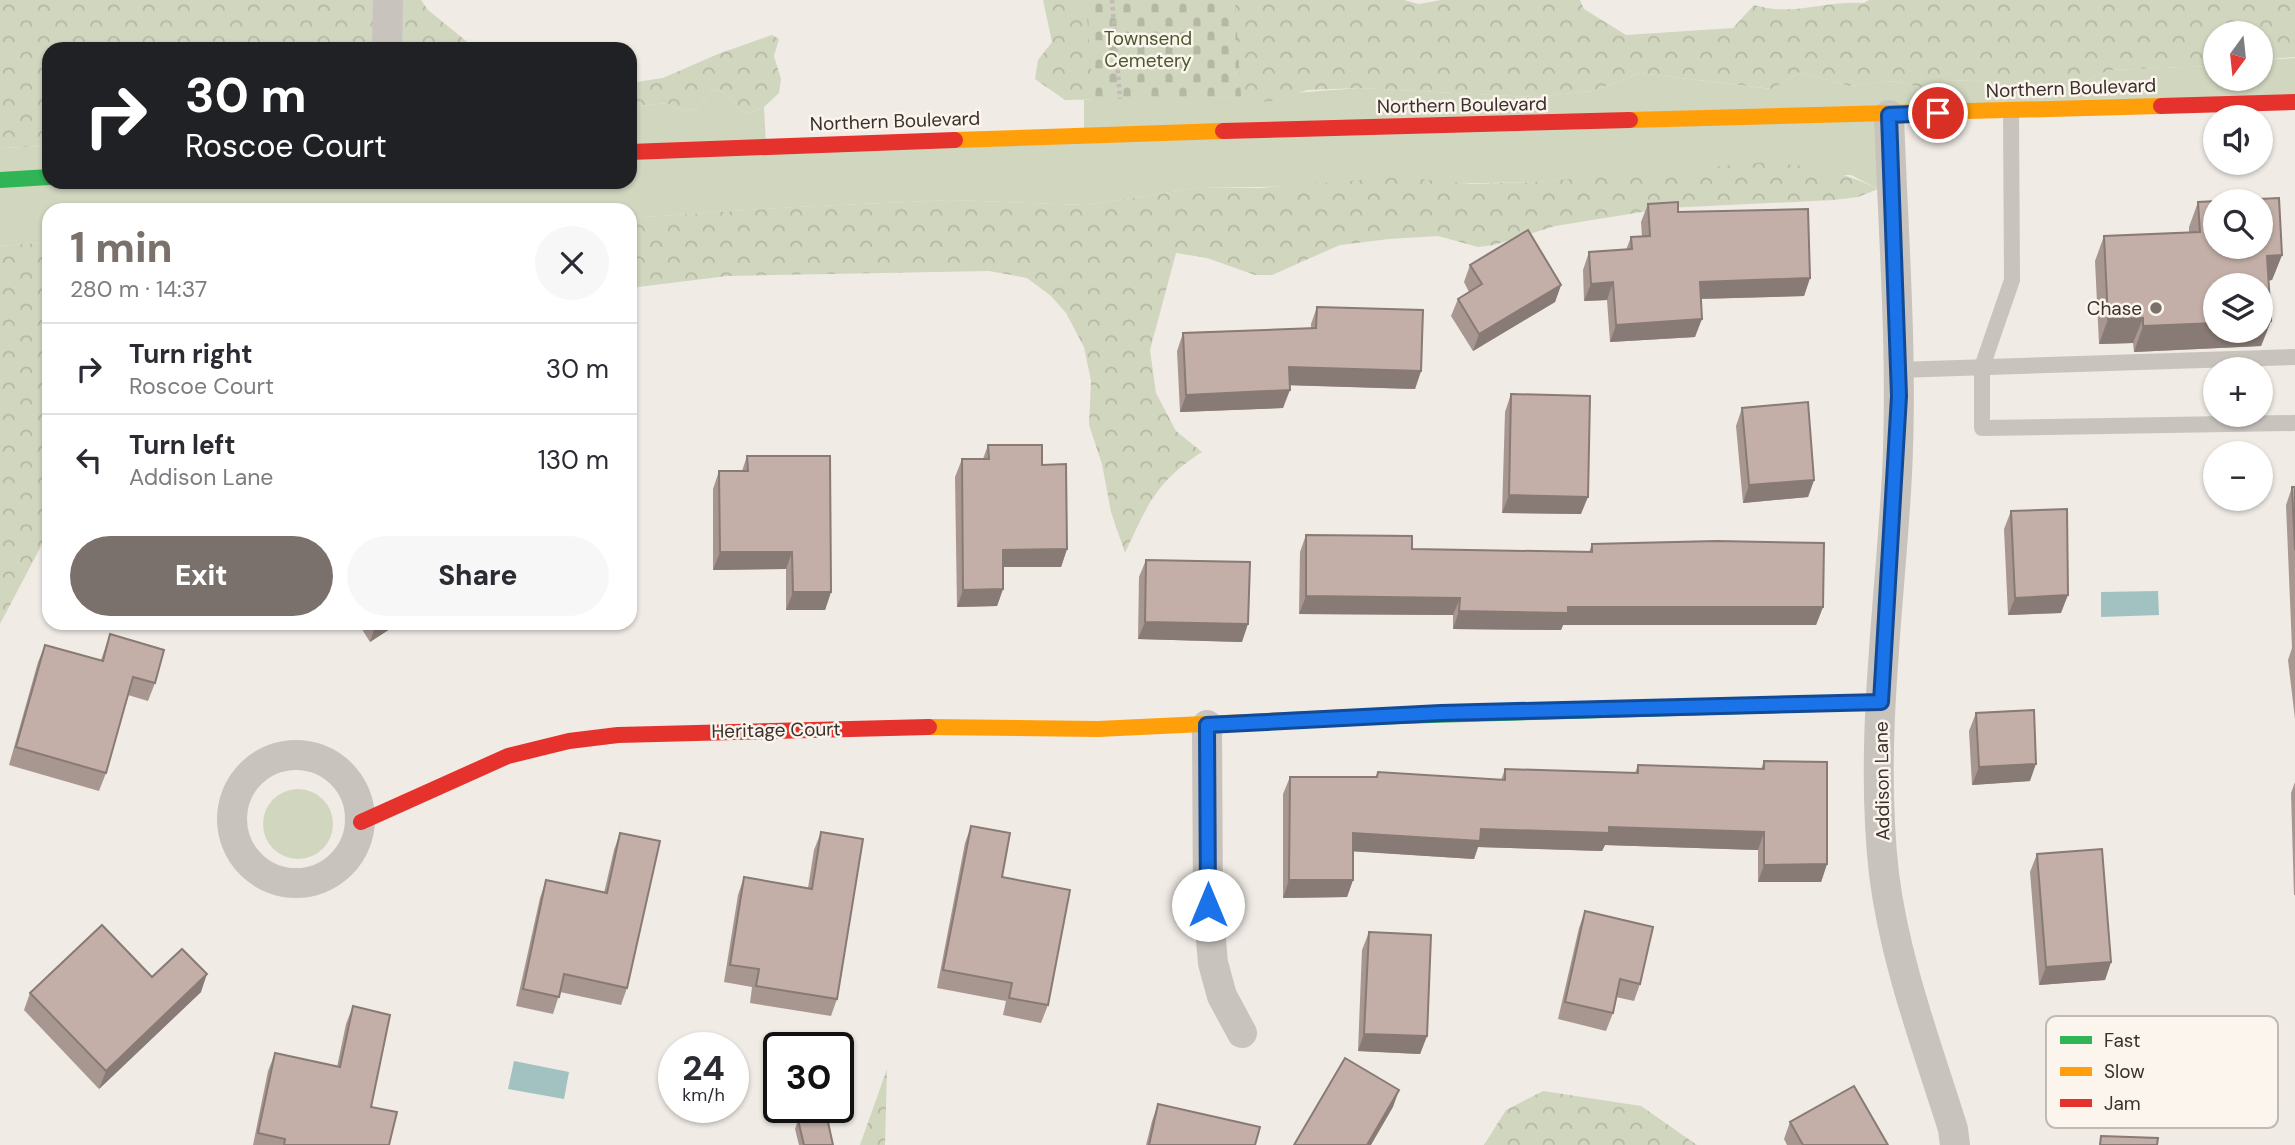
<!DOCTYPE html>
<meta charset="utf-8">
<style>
:root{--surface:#fff;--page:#f7f7f7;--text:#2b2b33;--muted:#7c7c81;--line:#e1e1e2;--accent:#7a716c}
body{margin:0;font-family:"DM Sans",sans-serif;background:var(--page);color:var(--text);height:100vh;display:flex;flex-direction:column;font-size:26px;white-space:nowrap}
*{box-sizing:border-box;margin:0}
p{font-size:23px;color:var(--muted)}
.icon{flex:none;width:38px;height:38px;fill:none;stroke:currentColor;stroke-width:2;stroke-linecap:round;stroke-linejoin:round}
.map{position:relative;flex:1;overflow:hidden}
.sheet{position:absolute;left:42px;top:203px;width:595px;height:427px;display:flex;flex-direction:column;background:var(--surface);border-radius:21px;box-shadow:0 2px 5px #0004}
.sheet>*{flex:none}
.guide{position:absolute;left:42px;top:42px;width:595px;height:147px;border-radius:21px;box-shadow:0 2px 5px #0004;background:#202124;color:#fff;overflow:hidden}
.needle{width:46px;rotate:195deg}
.controls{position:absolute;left:2203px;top:21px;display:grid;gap:14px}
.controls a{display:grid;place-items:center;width:70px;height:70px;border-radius:50%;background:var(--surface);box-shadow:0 2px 5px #0004;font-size:35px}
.speed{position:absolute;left:658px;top:1032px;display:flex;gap:14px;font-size:35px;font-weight:700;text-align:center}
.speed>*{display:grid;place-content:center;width:91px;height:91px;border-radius:50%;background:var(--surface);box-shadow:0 2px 5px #0004;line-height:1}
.speed small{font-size:18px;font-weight:400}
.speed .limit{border:4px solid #111;border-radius:10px;background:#fff;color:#111}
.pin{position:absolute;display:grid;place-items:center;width:60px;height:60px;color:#fff;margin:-30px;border:4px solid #fff;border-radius:50%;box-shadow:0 2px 7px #0007}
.me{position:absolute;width:77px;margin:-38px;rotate:0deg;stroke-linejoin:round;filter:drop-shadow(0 0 5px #0008)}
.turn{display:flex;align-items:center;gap:24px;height:147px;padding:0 28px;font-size:32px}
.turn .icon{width:91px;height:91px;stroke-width:2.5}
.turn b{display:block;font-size:49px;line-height:60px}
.round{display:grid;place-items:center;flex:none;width:74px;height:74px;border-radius:37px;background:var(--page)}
.head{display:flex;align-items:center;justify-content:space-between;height:119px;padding:0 28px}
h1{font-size:42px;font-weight:800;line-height:52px;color:var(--accent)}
.button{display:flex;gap:14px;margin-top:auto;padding:14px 28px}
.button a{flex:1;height:80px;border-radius:42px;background:var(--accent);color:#fff;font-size:28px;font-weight:800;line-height:80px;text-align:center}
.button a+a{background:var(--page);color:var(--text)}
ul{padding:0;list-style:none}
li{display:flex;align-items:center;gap:21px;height:91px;padding:0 28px;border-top:2px solid var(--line)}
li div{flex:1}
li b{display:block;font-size:26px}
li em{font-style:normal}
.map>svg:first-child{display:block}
.grass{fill:#d1d6bf}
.forest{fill:url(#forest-crowns)}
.cemetery{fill:url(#cemetery-stones)}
.water{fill:#a1c2c1}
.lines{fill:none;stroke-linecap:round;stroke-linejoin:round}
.path{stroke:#c2bbb6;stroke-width:4.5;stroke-dasharray:3.5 3.5;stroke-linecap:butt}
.lane{stroke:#c9c3be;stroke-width:16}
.street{stroke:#c9c3be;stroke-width:30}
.fast{stroke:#30b455;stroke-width:16}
.slow{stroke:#ff9f0a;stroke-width:16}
.jam{stroke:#e5322d;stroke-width:16}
.wall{fill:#a89690}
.shaded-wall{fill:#887a75}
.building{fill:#c3afa7;stroke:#887a75;stroke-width:2;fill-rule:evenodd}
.route-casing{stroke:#114b97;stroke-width:18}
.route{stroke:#1a73e8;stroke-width:12}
.poi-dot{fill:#7a716c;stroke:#fbf5ee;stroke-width:2.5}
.labels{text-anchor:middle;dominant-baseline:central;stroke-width:5;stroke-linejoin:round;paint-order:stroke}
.park-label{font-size:19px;fill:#4a5a2e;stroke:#fbf5ee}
.street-label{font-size:19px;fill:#3b302b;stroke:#fbf5ee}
.poi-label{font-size:19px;fill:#3b302b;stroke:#fbf5ee;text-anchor:end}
.key{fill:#fbf5ee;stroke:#c1bab4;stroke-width:2}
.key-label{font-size:19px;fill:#3b302b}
</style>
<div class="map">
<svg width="2295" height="1145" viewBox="0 0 2295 1145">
<defs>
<pattern id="forest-crowns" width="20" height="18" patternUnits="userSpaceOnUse" patternTransform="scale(1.75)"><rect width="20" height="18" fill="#d1d6bf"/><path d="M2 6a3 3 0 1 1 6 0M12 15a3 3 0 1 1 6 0" fill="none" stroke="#b4b8a4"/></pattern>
<pattern id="cemetery-stones" width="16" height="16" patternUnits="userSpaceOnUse" patternTransform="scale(1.75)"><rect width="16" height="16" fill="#d1d6bf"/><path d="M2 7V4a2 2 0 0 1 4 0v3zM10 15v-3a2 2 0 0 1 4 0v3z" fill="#b4b8a4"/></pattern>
</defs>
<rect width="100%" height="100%" fill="#f0ebe5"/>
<g class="grass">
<path d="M 2295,58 L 2295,102 L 1889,115 L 1878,189 L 1851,175 L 1655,173 L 1537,182 L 1198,188 L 1085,205 L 951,200 L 795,207 L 630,218 L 630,210 L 49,210 L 49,242 L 0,246 L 0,148 L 49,146 L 49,182 L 630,182 L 630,107 L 667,103 L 681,111 L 695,109 L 715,89 C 732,94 733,108 747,114 L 764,107 L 766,146 L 1084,135 L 1084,100 L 1241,97 L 1360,88 L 1533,97 L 1593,91 L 1640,73 L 1771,89 L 1800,72 L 1849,86 L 1894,81 L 1923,88 L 1948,81 L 1976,80 L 2003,87 L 2082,83 L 2109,70 L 2215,66 L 2216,79 L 2261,79 L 2261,60 Z"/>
<circle cx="298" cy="824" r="35"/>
</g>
<g class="forest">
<path d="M 0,0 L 421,0 L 428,10 L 476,49 L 49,49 L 49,146 L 0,148 Z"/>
<path d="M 1043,0 L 1404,0 L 1419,4 L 1441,0 L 1580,0 L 1584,9 L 1626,35 L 1733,28 L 1754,5 C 1791,17 1826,0 1864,3 L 1869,0 L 2295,0 L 2295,57 L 2261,60 L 2261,33 L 2216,33 L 2215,66 L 2109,70 L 2082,83 L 2047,91 L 2003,87 L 1976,80 L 1948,81 L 1923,88 L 1894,81 L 1849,86 L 1800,72 L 1772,89 L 1640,73 L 1593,91 L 1533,97 L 1360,88 L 1308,90 L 1268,102 L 1241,97 L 1065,100 L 1035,79 L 1038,60 L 1052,42 Z"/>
<path d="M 772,35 L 779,39 L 774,56 L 781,79 L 779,93 L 764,107 L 747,114 C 733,108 732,94 715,89 L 695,109 L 681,111 L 667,103 L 630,107 L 630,83 L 663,78 L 718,54 Z"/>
<path d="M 1766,162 C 1807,166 1841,170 1878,189 L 1858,197 L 1834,200 L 1667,208 L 1555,226 L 1494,245 L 1478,247 L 1438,236 L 1389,239 L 1340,245 L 1272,275 L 1255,275 L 1207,258 L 1176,253 L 1150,350 L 1156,393 L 1176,431 L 1202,452 C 1156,481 1147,506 1125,553 L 1111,512 L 1102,464 L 1089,425 L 1091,381 L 1084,347 L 1066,313 L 1051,296 L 1027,278 L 989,271 L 727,276 L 630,288 L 630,218 L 795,207 L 951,200 L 1085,205 L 1198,188 L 1260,188 L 1399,177 L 1470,184 L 1537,182 Z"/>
<path d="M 49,242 L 49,531 L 0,624 L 0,246 Z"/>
<path d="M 887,1069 L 885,1145 L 860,1145 Z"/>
<path d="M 1543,1091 L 1641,1106 L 1697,1145 L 1484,1145 L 1506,1110 Z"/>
</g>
<path class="cemetery" d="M 1086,0 L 1235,0 L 1241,97 L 1093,101 Z"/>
<g class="water">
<path d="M 2158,591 L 2159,615 L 2101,617 L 2101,592 Z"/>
<path d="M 514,1061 L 569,1072 L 564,1099 L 508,1089 Z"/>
</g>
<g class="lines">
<path class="path" d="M 1112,0 L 1120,99"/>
<g class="lane">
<path d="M 2011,111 L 2012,280 L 1982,367 L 1982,428 L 2295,423"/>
<path d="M 1898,370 L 2295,357"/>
</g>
<g class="street">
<path d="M 387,49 L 388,0"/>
<path d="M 1889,115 C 1893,234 1903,354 1897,474 C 1890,607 1869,741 1884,874 C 1895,962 1927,1046 1953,1129 L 1955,1145"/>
<path d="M 1207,725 L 1208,905 L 1213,963 L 1222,996 L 1242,1033"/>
<circle cx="296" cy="819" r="64"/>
</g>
<g class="fast">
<path d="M 0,180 L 49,177"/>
<path d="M 1330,718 L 1881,702"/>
</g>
<g class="slow">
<path d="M 1630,120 L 2161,106"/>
<path d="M 955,140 L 1223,131"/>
<path d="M 929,727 L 1098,729 L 1330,718"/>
</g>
<g class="jam">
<path d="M 2161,106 L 2295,102"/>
<path d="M 1223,131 L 1630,120"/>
<path d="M 630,152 L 955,140"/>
<path d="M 361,822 L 508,756 L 569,741 L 618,735 L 929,727"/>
</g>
</g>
<g class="wall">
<path d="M 2198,202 L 2282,255 L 2272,280 L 2268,281 L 2271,321 L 2261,346 L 2134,352 L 2133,343 L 2099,344 L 2095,261 L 2104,236 L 2189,232 L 2189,227 Z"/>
<path d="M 1648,204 L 1678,212 L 1810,278 L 1804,296 L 1701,299 L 1695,337 L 1610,342 L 1607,300 L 1584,301 L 1583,270 L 1589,252 L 1626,250 L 1631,237 L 1642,237 L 1641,222 Z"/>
<path d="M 1470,265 L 1561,285 L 1555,302 L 1473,351 L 1451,316 L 1458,299 L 1469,292 L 1464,282 Z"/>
<path d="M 1317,307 L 1421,371 L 1415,389 L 1289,385 L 1283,408 L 1180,412 L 1177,351 L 1183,333 L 1311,328 L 1311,324 Z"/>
<path d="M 1511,394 L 1581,514 L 1502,513 L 1505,412 Z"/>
<path d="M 1742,408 L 1814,480 L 1808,497 L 1743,503 L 1736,426 Z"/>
<path d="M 988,445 L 1042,465 L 1067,549 L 1061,567 L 1003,567 L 1003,589 L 997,606 L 957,607 L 955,477 L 962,459 L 983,459 Z"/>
<path d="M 747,456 L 831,592 L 825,610 L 786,610 L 786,569 L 713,570 L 713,489 L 719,471 L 742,471 Z"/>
<path d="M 2292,487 L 2295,487 L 2295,719 L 2288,660 L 2292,648 L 2286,505 Z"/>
<path d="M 2011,511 L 2061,613 L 2008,615 L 2004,529 Z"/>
<path d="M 1306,535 L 1412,549 L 1589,552 L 1592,544 L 1823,607 L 1816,625 L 1563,625 L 1561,630 L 1453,629 L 1453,615 L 1299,614 L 1300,552 Z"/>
<path d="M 1146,560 L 1242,642 L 1138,639 L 1139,577 Z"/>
<path d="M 358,623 L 399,623 L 370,642 Z"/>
<path d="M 110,634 L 155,683 L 148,701 L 128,695 L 106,773 L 99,791 L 9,765 L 38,662 L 45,645 L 101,660 Z"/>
<path d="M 1976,713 L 2030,781 L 1972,785 L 1969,731 Z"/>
<path d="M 1764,761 L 1827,864 L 1821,882 L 1758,882 L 1758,850 L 1605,845 L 1602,851 L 1478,847 L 1474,859 L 1353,851 L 1353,880 L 1347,897 L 1283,898 L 1283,794 L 1290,777 L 1376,777 L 1378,772 L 1501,780 L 1505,769 L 1635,773 L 1638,765 L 1761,769 Z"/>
<path d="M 2295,782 L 2295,895 L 2294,895 L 2291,793 Z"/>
<path d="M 971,826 L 1002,877 L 1048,1005 L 1041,1023 L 1003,1015 L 1006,1001 L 937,988 L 965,843 Z"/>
<path d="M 821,832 L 837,999 L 831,1016 L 750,1003 L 752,987 L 724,982 L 738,895 L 744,877 L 808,888 L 814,850 Z"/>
<path d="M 620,833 L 627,988 L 621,1005 L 560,992 L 553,1014 L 516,1006 L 540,898 L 546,880 L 604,893 L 614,850 Z"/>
<path d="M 2037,854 L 2111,962 L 2105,980 L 2039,985 L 2030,872 Z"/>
<path d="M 1585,911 L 1640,984 L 1634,1001 L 1616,997 L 1613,1013 L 1606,1031 L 1558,1019 L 1579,928 Z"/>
<path d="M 1369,932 L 1427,1036 L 1420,1054 L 1358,1051 L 1362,950 Z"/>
<path d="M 152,977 L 201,992 L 99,1089 L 24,1010 L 30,993 Z"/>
<path d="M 353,1006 L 371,1107 L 389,1145 L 253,1145 L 268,1071 L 275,1053 L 337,1067 L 346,1024 Z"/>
<path d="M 1158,1104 L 1255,1145 L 1146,1145 L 1152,1121 Z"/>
<path d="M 798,1120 L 833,1145 L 799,1145 L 795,1129 Z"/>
<path d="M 1790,1122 L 1888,1145 L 1787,1145 L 1784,1139 Z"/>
</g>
<g class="shaded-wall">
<path d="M 2282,255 L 2272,280 L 2258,281 L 2267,256 Z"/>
<path d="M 1810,278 L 1804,296 L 1693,299 L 1700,282 Z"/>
<path d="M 1613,282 L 1607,300 L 1584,301 L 1591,284 Z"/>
<path d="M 1561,285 L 1555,302 L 1473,351 L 1479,334 Z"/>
<path d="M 2143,318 L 2133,343 L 2099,344 L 2108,319 Z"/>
<path d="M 1702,319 L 1695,337 L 1610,342 L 1616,325 Z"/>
<path d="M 2261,321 L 2271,321 L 2261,346 L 2134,352 L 2143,326 L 2216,323 L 2216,331 L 2261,331 Z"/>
<path d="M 1289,367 L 1421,371 L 1415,389 L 1282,385 Z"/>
<path d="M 1290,390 L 1283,408 L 1180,412 L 1186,395 Z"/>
<path d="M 1814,480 L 1808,497 L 1743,503 L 1749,485 Z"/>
<path d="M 1509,495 L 1588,497 L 1581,514 L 1502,513 Z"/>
<path d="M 1067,549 L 1061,567 L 997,567 L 1003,550 Z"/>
<path d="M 720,552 L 792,552 L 786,569 L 713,570 Z"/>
<path d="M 1003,589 L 997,606 L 957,607 L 963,590 Z"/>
<path d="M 793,592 L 831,592 L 825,610 L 786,610 Z"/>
<path d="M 2068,595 L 2061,613 L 2008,615 L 2015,598 Z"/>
<path d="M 1306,596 L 1460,598 L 1453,615 L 1299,614 Z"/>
<path d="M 1568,607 L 1823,607 L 1816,625 L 1563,625 L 1561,630 L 1453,629 L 1459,611 Z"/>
<path d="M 1145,622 L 1248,624 L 1242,642 L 1138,639 Z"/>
<path d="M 378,623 L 399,623 L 370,642 L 376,624 Z"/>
<path d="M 2036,764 L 2030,781 L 1972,785 L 1979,767 Z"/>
<path d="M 1609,827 L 1764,832 L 1758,850 L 1605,845 L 1602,851 L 1478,847 L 1474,859 L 1347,851 L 1353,833 L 1481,829 Z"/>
<path d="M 1827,864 L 1821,882 L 1758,882 L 1764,865 Z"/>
<path d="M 1289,880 L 1353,880 L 1347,897 L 1283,898 Z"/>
<path d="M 2111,962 L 2105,980 L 2039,985 L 2046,967 Z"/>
<path d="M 207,974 L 201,992 L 99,1089 L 106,1071 Z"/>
<path d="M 1364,1034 L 1427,1036 L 1420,1054 L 1358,1051 Z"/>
<path d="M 1399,1090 L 1393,1107 L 1371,1145 L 1367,1145 Z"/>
</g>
<g class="building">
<path d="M 2279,198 L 2282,255 L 2267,256 L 2271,321 L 2261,321 L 2261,285 L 2216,285 L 2216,323 L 2143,326 L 2143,318 L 2108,319 L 2104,236 L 2200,232 L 2198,202 ZM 2216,201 L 2261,201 L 2261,247 L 2216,247 Z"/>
<path d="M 1678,202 L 1678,212 L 1808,209 L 1810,278 L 1700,282 L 1702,319 L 1616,325 L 1613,282 L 1591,284 L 1589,252 L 1632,249 L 1631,237 L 1650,236 L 1648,204 Z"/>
<path d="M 1528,230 L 1561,285 L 1479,334 L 1458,299 L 1482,284 L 1470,265 Z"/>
<path d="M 1317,307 L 1423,310 L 1421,371 L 1289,367 L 1290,390 L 1186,395 L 1183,333 L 1316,328 Z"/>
<path d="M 1511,394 L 1590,396 L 1588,497 L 1509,495 Z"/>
<path d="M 1808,402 L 1814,480 L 1749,485 L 1742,408 Z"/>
<path d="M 988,445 L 1042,445 L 1042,465 L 1066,464 L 1067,549 L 1003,550 L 1003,589 L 963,590 L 962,459 L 989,459 Z"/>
<path d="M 747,456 L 830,456 L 831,592 L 793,592 L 792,552 L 720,552 L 719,471 L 748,471 Z"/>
<path d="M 2292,487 L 2295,487 L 2295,550 Z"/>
<path d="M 2067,509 L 2068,595 L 2015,598 L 2011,511 Z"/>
<path d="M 1306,535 L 1412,536 L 1412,549 L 1592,552 L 1592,544 L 1717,541 L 1824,543 L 1823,607 L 1568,607 L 1568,613 L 1459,611 L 1460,598 L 1306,596 Z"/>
<path d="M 1146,560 L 1250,562 L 1248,624 L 1145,622 Z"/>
<path d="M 110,634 L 164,650 L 155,683 L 133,677 L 106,773 L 16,747 L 45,645 L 103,661 Z"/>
<path d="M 2034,710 L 2036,764 L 1979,767 L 1976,713 Z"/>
<path d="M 1764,761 L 1827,762 L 1827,864 L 1764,865 L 1764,832 L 1609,827 L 1609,833 L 1481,829 L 1480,841 L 1353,833 L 1353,880 L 1289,880 L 1290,777 L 1377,777 L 1378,772 L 1505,780 L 1505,769 L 1638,773 L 1638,765 L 1764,769 Z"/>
<path d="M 971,826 L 1010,833 L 1002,877 L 1070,890 L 1048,1005 L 1009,998 L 1012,983 L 943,970 Z"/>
<path d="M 821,832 L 863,839 L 837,999 L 756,986 L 759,969 L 730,965 L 744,877 L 812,889 Z"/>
<path d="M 620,833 L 660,841 L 627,988 L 564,974 L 559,997 L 523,989 L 546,880 L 607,893 Z"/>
<path d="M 2102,849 L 2111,962 L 2046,967 L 2037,854 Z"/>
<path d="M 1585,911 L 1653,927 L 1640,984 L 1620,979 L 1613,1013 L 1565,1002 Z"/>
<path d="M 102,925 L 152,977 L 182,949 L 207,974 L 106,1071 L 30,993 Z"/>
<path d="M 1369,932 L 1431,935 L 1427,1036 L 1364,1034 Z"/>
<path d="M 353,1006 L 390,1015 L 371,1107 L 397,1112 L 389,1145 L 284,1145 L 285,1139 L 258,1133 L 275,1053 L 340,1067 Z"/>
<path d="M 1345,1058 L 1399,1090 L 1367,1145 L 1294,1145 Z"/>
<path d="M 1854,1086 L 1888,1145 L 1803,1145 L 1790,1122 Z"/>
<path d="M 1158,1104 L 1260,1127 L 1255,1145 L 1149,1145 Z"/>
<path d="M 826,1113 L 833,1145 L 804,1145 L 798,1120 Z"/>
<path d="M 2101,1136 L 2158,1138 L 2157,1145 L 2100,1145 Z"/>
</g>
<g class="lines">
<defs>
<path id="route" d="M 1208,905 L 1207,725 L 1441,713 L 1881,702 L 1899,396 L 1889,115 L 1938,113"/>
</defs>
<use href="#route" class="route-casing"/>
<use href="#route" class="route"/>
</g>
<circle class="poi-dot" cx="2156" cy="308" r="7"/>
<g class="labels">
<g class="park-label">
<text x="1148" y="38">Townsend<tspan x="1148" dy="22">Cemetery</tspan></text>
</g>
<g class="street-label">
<text transform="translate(2071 88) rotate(-2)">Northern Boulevard</text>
<text transform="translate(1462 105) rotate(-1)">Northern Boulevard</text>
<text transform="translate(895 121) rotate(-2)">Northern Boulevard</text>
<text transform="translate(776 730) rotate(-1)">Heritage Court</text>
<text transform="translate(1882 781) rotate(-91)">Addison Lane</text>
</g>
<g class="poi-label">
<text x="2142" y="308">Chase</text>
</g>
</g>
<rect x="2046" y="1016" width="232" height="112" rx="10" class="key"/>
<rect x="2060" y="1036" width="32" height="8" fill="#30b455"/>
<rect x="2060" y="1067" width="32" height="9" fill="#ff9f0a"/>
<rect x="2060" y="1099" width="32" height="8" fill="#e5322d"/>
<g class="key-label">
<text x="2104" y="1047">Fast</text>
<text x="2104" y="1078">Slow</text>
<text x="2104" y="1110">Jam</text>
</g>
</svg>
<div class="controls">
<a><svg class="needle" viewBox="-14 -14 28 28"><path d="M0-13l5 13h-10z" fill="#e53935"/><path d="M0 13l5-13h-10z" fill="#7c7c81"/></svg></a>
<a><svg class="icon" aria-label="sound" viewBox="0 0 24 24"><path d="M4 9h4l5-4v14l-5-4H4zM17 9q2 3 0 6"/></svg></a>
<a><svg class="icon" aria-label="search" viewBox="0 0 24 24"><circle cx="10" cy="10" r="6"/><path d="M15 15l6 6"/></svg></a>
<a><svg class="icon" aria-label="layers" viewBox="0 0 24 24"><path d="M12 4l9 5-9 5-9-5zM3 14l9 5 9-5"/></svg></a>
<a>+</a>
<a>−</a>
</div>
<div class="speed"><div>24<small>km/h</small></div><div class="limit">30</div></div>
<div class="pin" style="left:1938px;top:113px;background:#d93025"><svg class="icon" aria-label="arrive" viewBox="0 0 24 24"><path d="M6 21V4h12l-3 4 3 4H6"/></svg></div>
<svg class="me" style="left:1208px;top:905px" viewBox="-20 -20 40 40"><circle r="19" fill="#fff"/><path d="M0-13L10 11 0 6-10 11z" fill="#1a73e8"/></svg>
<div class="guide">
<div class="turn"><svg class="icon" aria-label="right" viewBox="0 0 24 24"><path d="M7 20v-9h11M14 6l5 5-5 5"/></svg><div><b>30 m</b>Roscoe Court</div></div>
</div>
<section class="sheet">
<div class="head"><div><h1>1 min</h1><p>280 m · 14:37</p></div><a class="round"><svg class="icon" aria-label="close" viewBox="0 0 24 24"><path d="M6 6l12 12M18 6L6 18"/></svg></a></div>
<ul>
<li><svg class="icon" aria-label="right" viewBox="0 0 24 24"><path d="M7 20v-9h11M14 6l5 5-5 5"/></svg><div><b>Turn right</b><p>Roscoe Court</p></div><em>30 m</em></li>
<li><svg class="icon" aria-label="left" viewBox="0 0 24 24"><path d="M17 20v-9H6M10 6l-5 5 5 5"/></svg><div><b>Turn left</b><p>Addison Lane</p></div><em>130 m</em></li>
</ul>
<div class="button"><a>Exit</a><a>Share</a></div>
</section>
</div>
